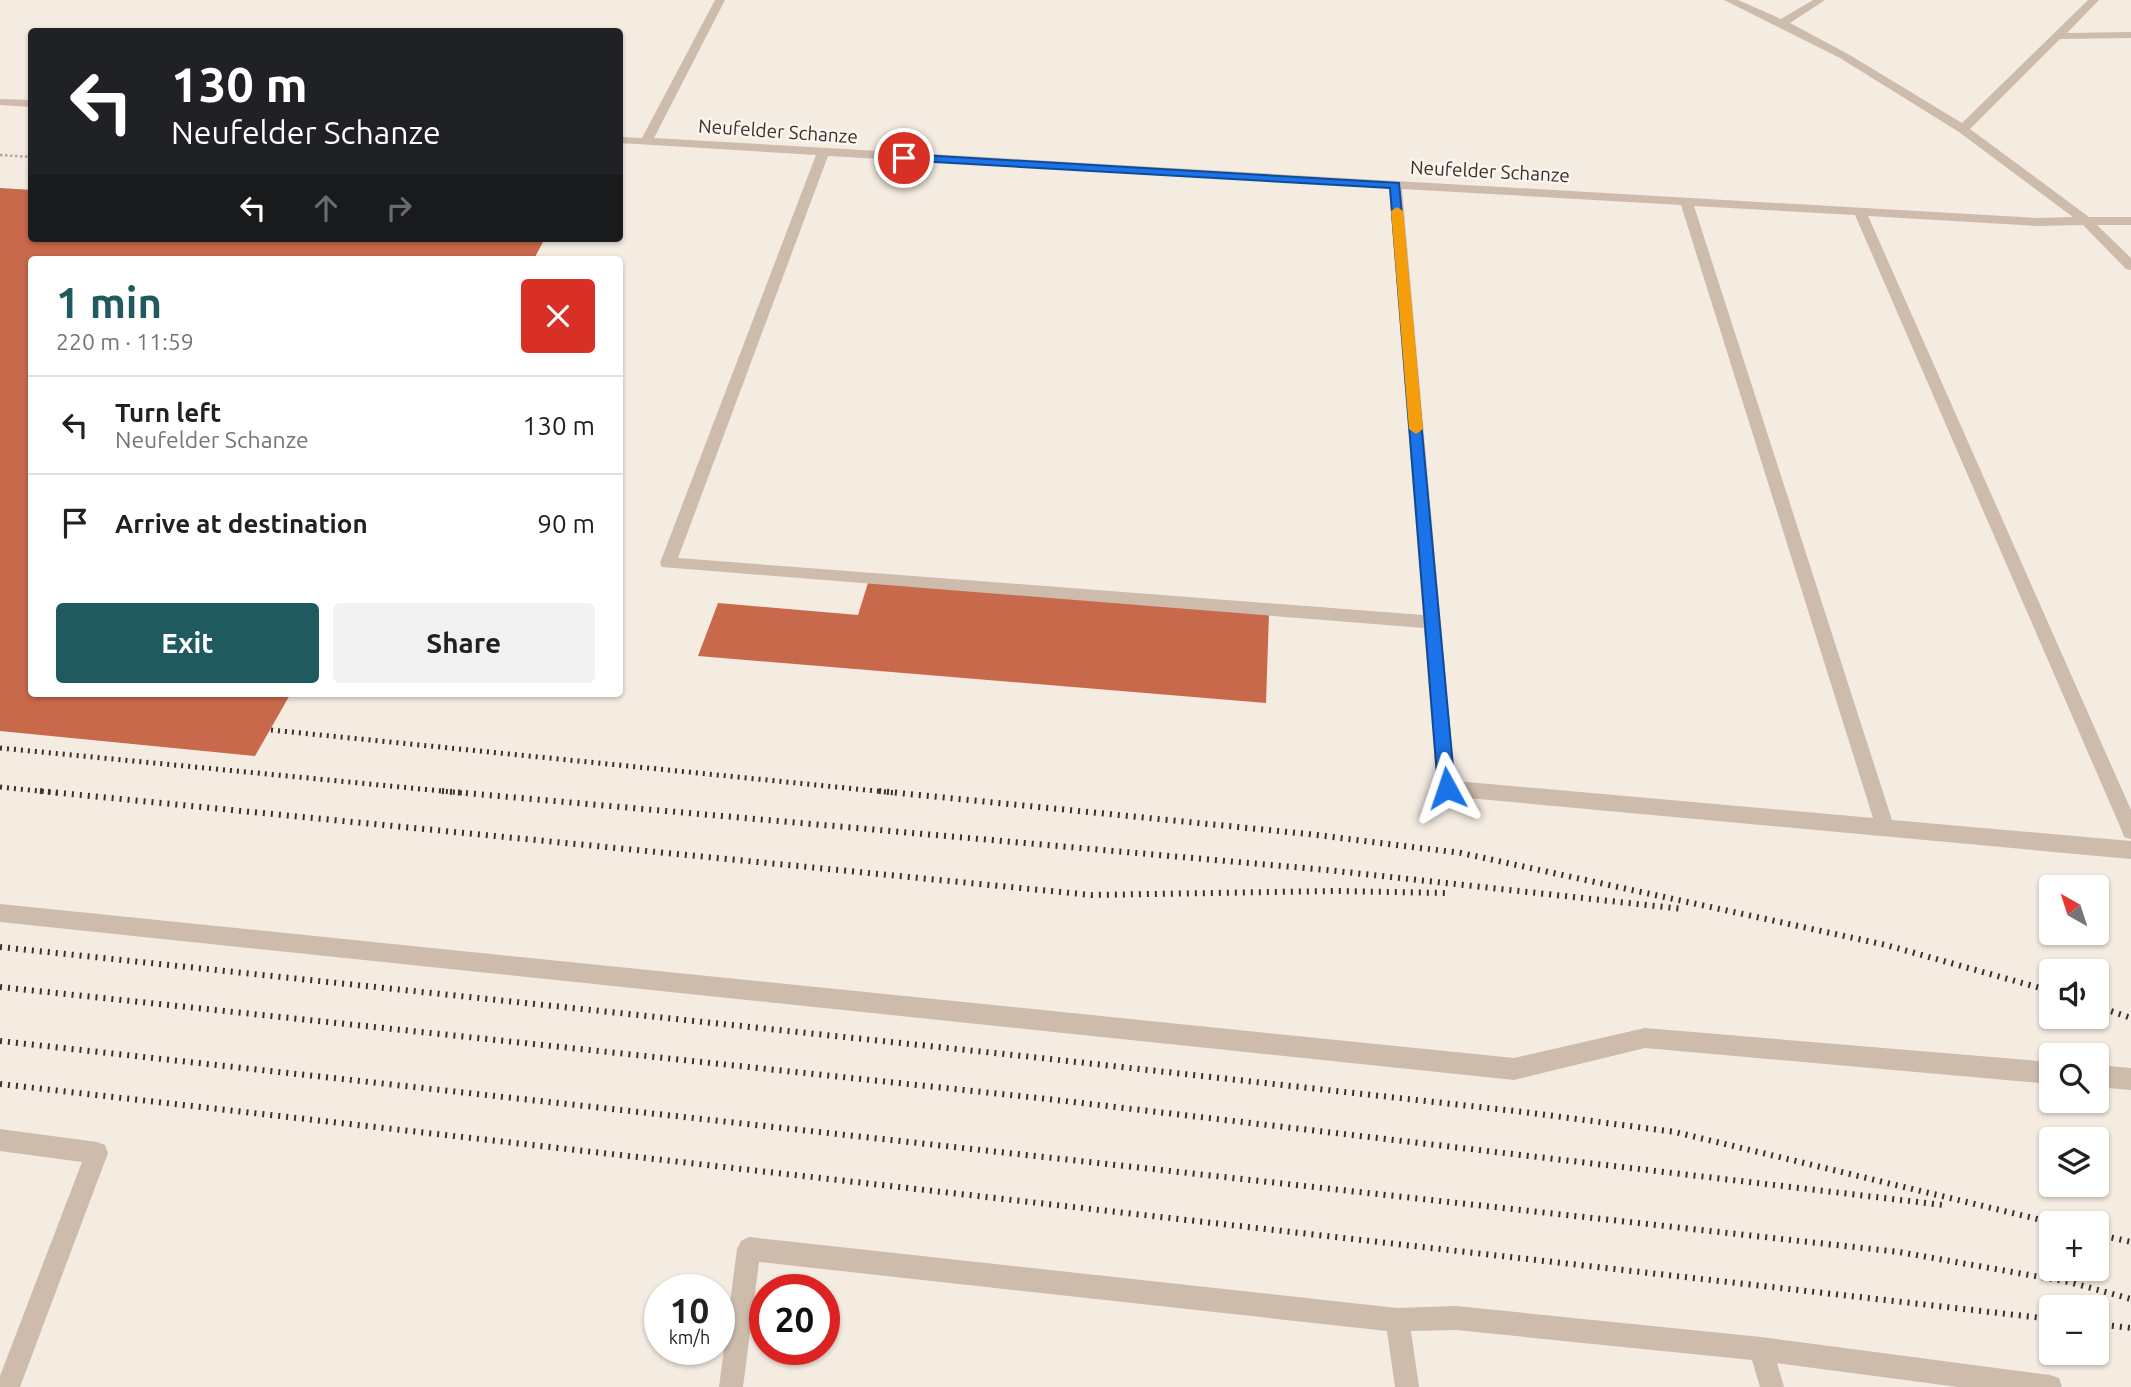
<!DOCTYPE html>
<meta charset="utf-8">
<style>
:root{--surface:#fff;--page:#f2f2f2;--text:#202124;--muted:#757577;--line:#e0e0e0;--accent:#1f5a5e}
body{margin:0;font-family:Ubuntu,sans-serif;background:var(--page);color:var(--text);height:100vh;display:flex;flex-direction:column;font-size:26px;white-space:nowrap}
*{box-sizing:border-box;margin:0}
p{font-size:23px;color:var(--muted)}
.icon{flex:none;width:38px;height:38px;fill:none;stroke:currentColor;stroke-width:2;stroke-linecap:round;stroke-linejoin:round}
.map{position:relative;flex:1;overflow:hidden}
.drawer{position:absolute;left:28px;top:256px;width:595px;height:441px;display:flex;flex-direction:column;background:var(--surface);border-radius:7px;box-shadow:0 2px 5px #0004}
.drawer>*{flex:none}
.hud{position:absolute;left:28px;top:28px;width:595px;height:214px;border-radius:7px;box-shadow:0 2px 5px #0004;background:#202124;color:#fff;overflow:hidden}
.needle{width:46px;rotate:321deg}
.fabs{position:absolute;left:2039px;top:875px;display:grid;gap:14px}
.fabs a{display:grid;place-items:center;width:70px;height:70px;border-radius:7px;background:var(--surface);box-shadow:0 2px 5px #0004;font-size:35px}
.speed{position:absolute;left:644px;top:1274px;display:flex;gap:14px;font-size:35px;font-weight:700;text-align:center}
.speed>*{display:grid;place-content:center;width:91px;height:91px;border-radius:50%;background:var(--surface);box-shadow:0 2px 5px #0004;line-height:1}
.speed small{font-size:18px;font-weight:400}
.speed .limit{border:10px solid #d22;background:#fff;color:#111}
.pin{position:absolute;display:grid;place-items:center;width:60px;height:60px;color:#fff;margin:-30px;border:4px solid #fff;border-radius:50%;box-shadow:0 2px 7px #0007}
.me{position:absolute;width:77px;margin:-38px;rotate:355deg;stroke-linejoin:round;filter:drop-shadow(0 0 5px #0008)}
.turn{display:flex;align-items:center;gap:24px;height:147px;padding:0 28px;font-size:32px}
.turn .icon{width:91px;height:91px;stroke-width:2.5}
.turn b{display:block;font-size:49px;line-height:60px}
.lanes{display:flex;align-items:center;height:66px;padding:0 28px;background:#0003;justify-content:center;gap:35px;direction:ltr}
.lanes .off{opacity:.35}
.round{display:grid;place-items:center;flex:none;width:74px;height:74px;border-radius:7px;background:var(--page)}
.summary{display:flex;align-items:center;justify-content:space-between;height:119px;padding:0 28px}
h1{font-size:42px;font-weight:700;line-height:52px;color:var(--accent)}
.primary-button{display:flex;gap:14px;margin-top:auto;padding:14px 28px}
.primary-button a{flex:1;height:80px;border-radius:7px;background:var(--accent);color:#fff;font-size:28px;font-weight:700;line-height:80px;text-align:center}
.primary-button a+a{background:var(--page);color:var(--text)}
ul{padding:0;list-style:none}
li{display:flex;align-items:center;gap:21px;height:98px;padding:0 28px;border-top:2px solid var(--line)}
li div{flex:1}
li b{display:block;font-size:26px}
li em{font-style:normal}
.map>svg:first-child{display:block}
.building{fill:#c8694b}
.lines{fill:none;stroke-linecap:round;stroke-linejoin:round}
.path{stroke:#b9a596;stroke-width:2.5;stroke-dasharray:2.5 2.5;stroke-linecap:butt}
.service{fill:#cdbbac;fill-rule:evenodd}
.rail-far1{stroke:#3b302b;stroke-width:5;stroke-dasharray:2 5;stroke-linecap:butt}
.rail{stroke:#3b302b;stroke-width:6;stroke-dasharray:2 6;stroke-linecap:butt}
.route{fill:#1a73e8;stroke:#114b97;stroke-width:2}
.slow{fill:#f59e0b}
.labels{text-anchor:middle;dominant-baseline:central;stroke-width:5;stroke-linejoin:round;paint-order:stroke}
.far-street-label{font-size:19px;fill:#3b302b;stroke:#fbf5ee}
</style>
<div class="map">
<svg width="2131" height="1387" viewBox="0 0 2131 1387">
<rect width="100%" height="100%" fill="#f4ebe1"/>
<g class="building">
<path d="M 0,188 L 32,190 L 32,238 L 545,238 L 534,259 L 32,259 L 32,693 L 291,693 L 255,756 L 0,731 Z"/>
<path d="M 868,583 L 1269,613 L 1266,703 L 698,656 L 718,603 L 858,615 Z"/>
</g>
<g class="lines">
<path class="path" d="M 0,155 L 32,157"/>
<g class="service">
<path d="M 715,0 L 725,0 L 654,138 L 2037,218 L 2073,217 L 1959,132 L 1840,58 L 1724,0 L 1738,0 L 1781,19 L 1813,0 L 1825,0 L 1790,23 L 1848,54 L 1962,123 L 2088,0 L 2099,0 L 2067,33 L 2131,32 L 2131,38 L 2060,39 L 1970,129 L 2089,217 L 2131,217 L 2131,225 L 2097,225 L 2131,258 L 2131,270 L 2126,269 L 2083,225 L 2037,226 L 1868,216 L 2131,810 L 2131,839 L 2124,837 L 2122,831 L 1855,215 L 1694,206 L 1892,820 L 2131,841 L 2131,859 L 1446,796 L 1439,794 L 1437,788 L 1424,628 L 662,567 L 660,563 L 816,155 L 620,143 L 620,137 L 642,138 ZM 828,156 L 1389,188 L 1423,615 L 678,558 ZM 1402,189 L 1681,205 L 1873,818 L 1455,781 Z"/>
<path d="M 0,99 L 32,100 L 32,107 L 0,105 Z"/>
<path d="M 0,904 L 1514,1058 L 1645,1028 L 2051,1062 L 2051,1084 L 1645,1048 L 1514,1080 L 0,922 Z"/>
<path d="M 2096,1065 L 2131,1068 L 2131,1090 L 2096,1087 Z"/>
<path d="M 0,1129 L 97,1142 L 105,1145 L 108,1153 L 20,1387 L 0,1387 L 0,1376 L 82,1162 L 0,1151 Z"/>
<path d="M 749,1237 L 1397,1308 L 1456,1306 L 1761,1337 L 2050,1375 L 2059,1378 L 2062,1387 L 1958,1387 L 1777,1363 L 1784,1387 L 1760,1387 L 1752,1360 L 1456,1330 L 1411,1331 L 1419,1387 L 1395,1387 L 1387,1331 L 759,1262 L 743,1387 L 719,1387 L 737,1249 L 741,1241 Z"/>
</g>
<g class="rail-far1">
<path d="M 271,730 L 896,793"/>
<path d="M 0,748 L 462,793"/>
<path d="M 0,787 L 58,793"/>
</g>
<g class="rail">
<path d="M 40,791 L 1091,895 L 1334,891 L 1447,893"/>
<path d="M 442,791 L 1327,870 L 1683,909"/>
<path d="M 879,791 L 1308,834 L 1461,853 L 1886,945 L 2051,991"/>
<path d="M 0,947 L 1032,1057 L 1524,1112 L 1675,1132 L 2054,1223"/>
<path d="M 0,987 L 1048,1099 L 1943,1205"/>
<path d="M 2096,1006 L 2131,1018"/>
<path d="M 0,1041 L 1899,1252 L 2069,1282 L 2131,1299"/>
<path d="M 0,1084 L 2051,1319"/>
<path d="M 2096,1234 L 2131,1242"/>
<path d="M 2096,1324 L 2131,1328"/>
</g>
</g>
<path class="route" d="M 904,154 L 1399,183 L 1455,788 L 1452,793 L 1447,795 L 1441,793 L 1438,788 L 1390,188 L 900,160 L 900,155 Z"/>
<path class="slow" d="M 1397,207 L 1403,211 L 1423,429 L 1416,434 L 1409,429 L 1391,211 Z"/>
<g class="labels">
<g class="far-street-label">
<text transform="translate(778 131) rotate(4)">Neufelder Schanze</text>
<text transform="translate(1490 171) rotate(3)">Neufelder Schanze</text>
</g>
</g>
</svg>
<div class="fabs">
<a><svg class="needle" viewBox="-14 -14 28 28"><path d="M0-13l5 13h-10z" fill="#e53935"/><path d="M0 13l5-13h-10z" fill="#757577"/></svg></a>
<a><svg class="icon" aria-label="sound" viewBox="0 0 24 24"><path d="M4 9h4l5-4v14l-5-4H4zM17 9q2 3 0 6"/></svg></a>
<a><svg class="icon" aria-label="search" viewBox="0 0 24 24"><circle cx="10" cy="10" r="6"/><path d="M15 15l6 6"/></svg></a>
<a><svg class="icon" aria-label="layers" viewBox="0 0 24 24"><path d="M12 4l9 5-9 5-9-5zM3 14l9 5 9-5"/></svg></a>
<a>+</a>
<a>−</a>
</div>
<div class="speed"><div>10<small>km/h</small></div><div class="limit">20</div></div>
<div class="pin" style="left:904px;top:158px;background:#d93025"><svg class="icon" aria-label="arrive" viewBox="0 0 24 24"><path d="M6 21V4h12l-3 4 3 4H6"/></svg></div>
<svg class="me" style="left:1447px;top:788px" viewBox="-20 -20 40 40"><path d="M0-17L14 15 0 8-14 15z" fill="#1a73e8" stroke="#fff" stroke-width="4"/></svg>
<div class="hud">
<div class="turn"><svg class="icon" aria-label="left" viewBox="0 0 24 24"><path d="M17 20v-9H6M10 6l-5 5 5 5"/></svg><div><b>130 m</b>Neufelder Schanze</div></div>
<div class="lanes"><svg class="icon" aria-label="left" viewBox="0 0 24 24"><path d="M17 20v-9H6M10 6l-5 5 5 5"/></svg><svg class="icon off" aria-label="ahead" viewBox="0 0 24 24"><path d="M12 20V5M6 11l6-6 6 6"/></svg><svg class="icon off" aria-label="right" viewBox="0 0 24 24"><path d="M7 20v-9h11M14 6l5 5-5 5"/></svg></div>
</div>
<section class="drawer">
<div class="summary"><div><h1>1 min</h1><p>220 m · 11:59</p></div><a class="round" style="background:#d93025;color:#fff"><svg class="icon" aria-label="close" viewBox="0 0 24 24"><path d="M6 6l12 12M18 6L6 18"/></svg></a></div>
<ul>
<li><svg class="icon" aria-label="left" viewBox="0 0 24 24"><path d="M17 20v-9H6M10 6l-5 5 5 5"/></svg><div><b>Turn left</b><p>Neufelder Schanze</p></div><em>130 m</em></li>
<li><svg class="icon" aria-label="arrive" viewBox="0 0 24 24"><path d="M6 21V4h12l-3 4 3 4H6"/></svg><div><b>Arrive at destination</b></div><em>90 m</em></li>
</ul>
<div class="primary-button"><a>Exit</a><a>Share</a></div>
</section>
</div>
